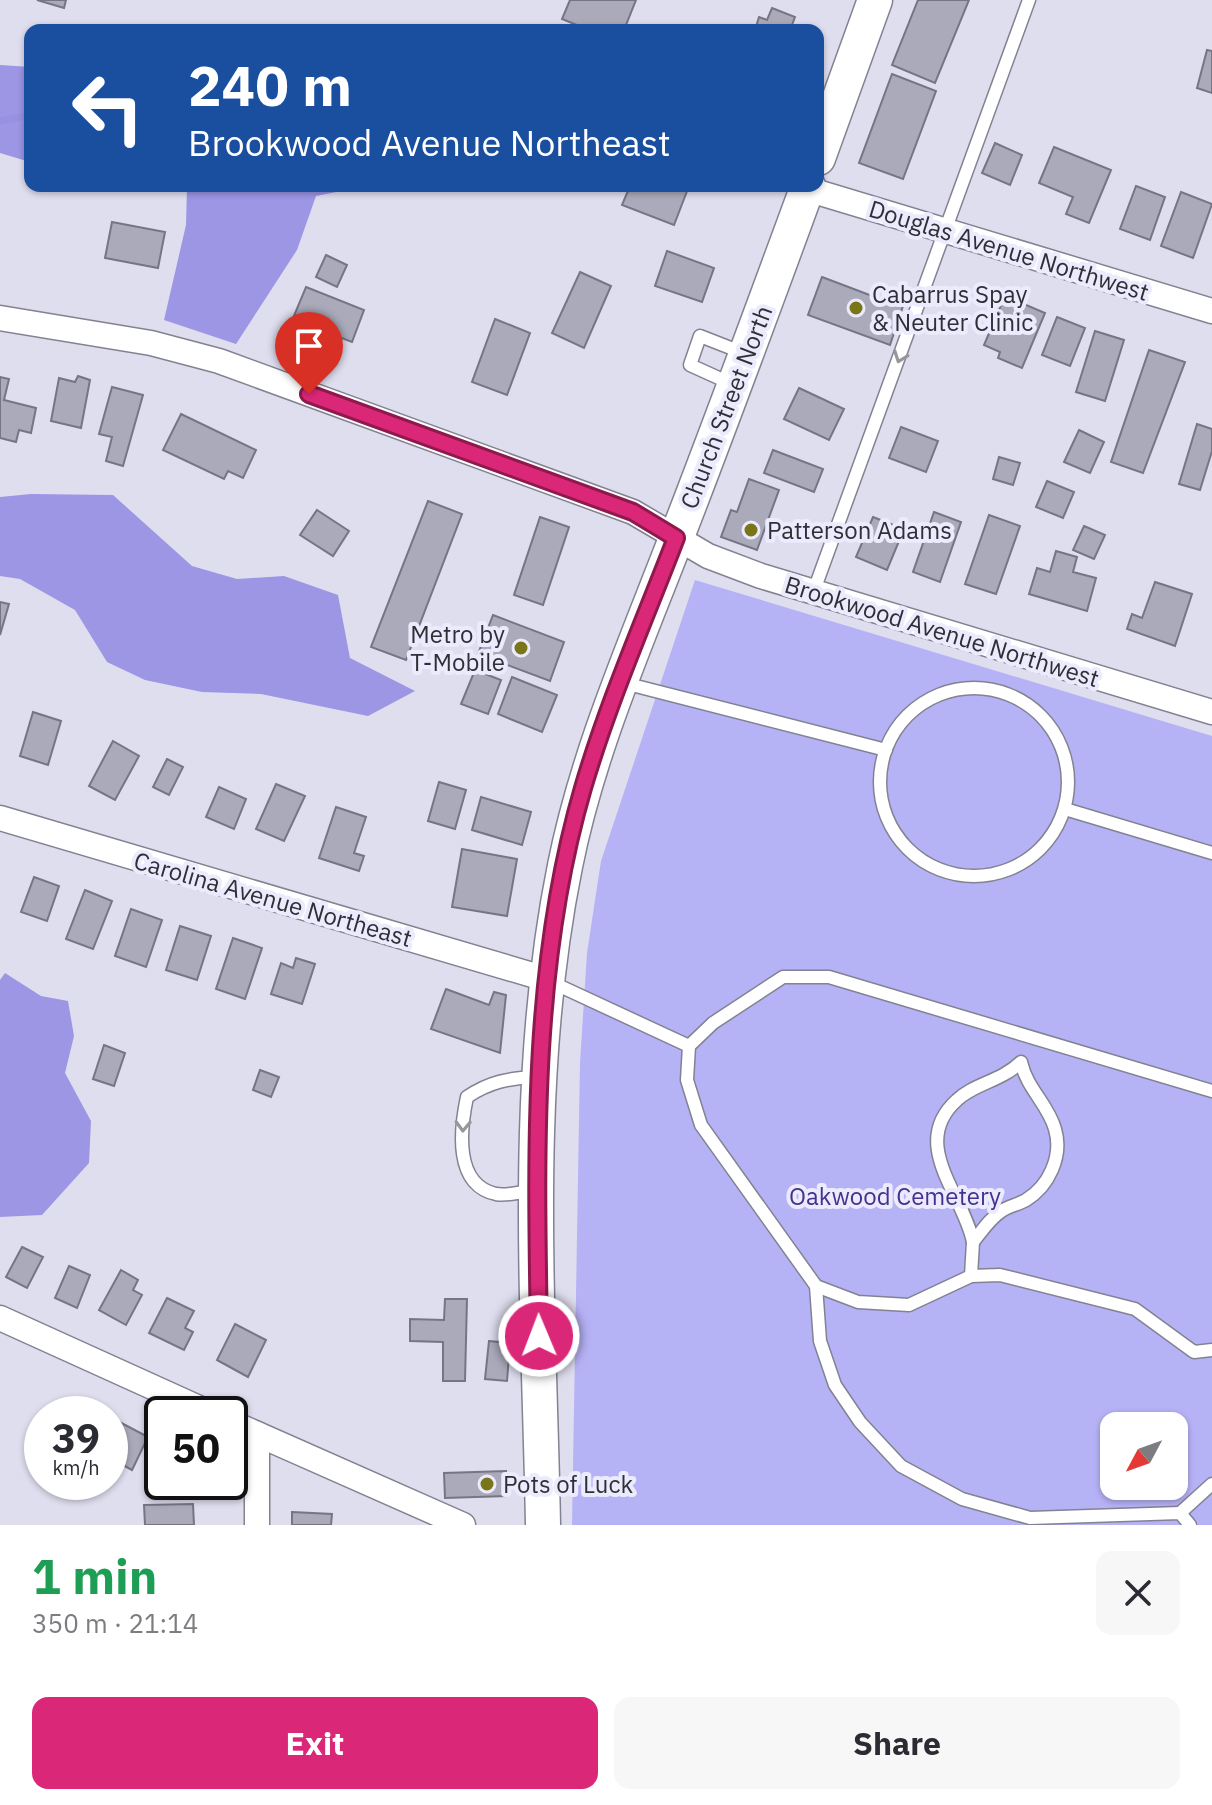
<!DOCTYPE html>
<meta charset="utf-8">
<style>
:root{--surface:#fff;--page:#f7f7f7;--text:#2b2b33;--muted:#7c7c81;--accent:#db2777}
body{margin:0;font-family:"IBM Plex Sans",sans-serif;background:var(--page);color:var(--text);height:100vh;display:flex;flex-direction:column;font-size:30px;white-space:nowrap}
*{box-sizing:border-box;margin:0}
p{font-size:26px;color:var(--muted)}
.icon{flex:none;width:44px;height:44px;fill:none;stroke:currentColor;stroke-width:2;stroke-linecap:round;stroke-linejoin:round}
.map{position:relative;height:1525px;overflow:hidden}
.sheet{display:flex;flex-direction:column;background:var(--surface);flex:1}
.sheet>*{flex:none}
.banner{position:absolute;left:24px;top:24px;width:800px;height:168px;border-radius:16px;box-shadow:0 2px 6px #0004;background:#1a4fa0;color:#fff;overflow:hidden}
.needle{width:52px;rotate:229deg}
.tools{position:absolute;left:1100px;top:1412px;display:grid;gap:16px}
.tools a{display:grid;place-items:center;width:88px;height:88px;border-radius:16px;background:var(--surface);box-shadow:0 2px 6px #0004;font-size:40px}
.speed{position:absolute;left:24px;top:1396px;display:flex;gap:16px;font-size:40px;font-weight:700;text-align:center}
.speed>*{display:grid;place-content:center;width:104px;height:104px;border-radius:50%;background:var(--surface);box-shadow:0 2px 6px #0004;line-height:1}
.speed small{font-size:20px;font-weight:400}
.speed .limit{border:4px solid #111;border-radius:12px;background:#fff;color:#111}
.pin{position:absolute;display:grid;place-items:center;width:68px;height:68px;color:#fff;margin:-82px -34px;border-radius:50% 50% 50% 0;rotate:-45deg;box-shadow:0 0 8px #0007}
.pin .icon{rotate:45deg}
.me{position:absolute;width:88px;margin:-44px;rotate:359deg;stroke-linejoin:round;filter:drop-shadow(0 0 6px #0008)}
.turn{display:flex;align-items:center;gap:28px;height:168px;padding:0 32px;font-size:36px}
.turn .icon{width:104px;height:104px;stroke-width:2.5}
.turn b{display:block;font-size:56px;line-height:68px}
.round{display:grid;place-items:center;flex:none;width:84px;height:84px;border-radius:16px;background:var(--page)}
.headline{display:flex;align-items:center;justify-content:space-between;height:136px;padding:0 32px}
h1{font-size:48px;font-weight:700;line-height:60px;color:#1e9e55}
.action{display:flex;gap:16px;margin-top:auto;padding:16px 32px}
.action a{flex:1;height:92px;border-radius:16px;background:var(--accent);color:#fff;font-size:32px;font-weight:700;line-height:92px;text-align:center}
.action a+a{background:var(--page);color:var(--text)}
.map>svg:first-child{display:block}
.green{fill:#b6b2f6;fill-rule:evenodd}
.forest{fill:#9c96e5}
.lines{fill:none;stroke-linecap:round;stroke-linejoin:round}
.stream{stroke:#9891e0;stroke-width:7}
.building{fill:#aaaaba;stroke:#767585;stroke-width:2}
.lane-casing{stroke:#828292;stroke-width:15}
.street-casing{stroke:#828292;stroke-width:27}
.secondary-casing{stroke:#828292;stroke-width:37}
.lane{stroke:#fff;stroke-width:12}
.street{stroke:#fff;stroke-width:24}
.secondary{stroke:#fff;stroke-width:34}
.oneway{stroke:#97979a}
.route-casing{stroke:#8e194d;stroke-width:20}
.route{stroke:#db2777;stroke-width:14}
.poi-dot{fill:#797519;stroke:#ebebfd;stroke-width:3}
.labels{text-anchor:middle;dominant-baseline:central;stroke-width:8;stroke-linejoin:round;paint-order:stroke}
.street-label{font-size:24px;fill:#2f2f36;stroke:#ebebfd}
.poi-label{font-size:24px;fill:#2f2f36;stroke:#ebebfd;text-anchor:start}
.park-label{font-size:24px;fill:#44328e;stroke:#ebebfd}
</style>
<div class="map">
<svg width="1212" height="1525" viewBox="0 0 1212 1525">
<rect width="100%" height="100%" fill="#dedeef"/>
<path class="green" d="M 695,580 L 1212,736 L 1212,1525 L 572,1525 L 580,1063 L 587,953 L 601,861 ZM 1114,1426 L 1174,1426 L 1174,1486 L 1114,1486 Z"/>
<g class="forest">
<path d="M 0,65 L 30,67 L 30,162 L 0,153 Z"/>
<path d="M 187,186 L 367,186 L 316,196 L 297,250 L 236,344 L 164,320 L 186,225 Z"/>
<path d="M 31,494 L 113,495 L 192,566 L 237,579 L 284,576 L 338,595 L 350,658 L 415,691 L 368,716 L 261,694 L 202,692 L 145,680 L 107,662 L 75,610 L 20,579 L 0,576 L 0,497 Z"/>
<path d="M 5,973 L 41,996 L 68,1001 L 74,1036 L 65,1073 L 91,1121 L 89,1163 L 42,1215 L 0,1217 L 0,980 Z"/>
</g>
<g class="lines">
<path class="stream" d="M 0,121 L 30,115"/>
</g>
<g class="building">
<path d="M 37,0 L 66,0 L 64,8 Z"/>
<path d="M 570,0 L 636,0 L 624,30 L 589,30 L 562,19 Z"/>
<path d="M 918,0 L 969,0 L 935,83 L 892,65 Z"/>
<path d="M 772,8 L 795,17 L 790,30 L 755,30 L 759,17 L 767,20 Z"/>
<path d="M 1207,50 L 1212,51 L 1212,93 L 1197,88 Z"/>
<path d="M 892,74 L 936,91 L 903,179 L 859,163 Z"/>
<path d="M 995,143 L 1022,155 L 1010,185 L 982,173 Z"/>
<path d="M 1054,147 L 1111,170 L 1089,223 L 1066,214 L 1073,197 L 1039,183 Z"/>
<path d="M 630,186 L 689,186 L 674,225 L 622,205 Z"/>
<path d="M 1136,186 L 1165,197 L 1150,240 L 1120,229 Z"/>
<path d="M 1181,192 L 1212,204 L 1193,258 L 1161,246 Z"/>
<path d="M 112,222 L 165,232 L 158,268 L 105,258 Z"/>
<path d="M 667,251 L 714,268 L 702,302 L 655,286 Z"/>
<path d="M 326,255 L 347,265 L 337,287 L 316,277 Z"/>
<path d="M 580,272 L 611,286 L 584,348 L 552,333 Z"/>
<path d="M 822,277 L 888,302 L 893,294 L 906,297 L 890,345 L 808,315 Z"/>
<path d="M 306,287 L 364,310 L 352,342 L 326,332 L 325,337 L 291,323 Z"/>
<path d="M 1005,296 L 1045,313 L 1022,368 L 998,358 L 1000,352 L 984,345 Z"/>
<path d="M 1057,317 L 1085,328 L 1070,366 L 1042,355 Z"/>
<path d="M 495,319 L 530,333 L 507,395 L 472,382 Z"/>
<path d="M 1095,331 L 1124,340 L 1105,401 L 1076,392 Z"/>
<path d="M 1149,350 L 1185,362 L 1143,473 L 1111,462 Z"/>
<path d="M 78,376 L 90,380 L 81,428 L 51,421 L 59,378 L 75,382 Z"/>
<path d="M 0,377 L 9,379 L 4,400 L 36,408 L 31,433 L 19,430 L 16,442 L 0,438 Z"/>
<path d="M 112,387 L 143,395 L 123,466 L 106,461 L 112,437 L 99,434 Z"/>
<path d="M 799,388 L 844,409 L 829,440 L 784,419 Z"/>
<path d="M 181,414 L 256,450 L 243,478 L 228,471 L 224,479 L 163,450 Z"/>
<path d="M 1197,424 L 1212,429 L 1212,451 L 1200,490 L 1179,484 Z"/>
<path d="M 901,427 L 938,441 L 926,472 L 889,458 Z"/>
<path d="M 1079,430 L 1104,442 L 1090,473 L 1064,462 Z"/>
<path d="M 773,450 L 823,469 L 814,492 L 764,473 Z"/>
<path d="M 999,457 L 1020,463 L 1013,485 L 993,479 Z"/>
<path d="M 749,479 L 779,490 L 757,550 L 721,537 L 731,510 L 737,512 Z"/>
<path d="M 1047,481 L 1074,492 L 1063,518 L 1036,507 Z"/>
<path d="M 428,501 L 462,514 L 406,660 L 371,647 Z"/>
<path d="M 317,510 L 349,531 L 333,556 L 300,535 Z"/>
<path d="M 934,512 L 961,522 L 940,582 L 913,572 Z"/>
<path d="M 989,515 L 1020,526 L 996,594 L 965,584 Z"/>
<path d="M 540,517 L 569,527 L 543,605 L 514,595 Z"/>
<path d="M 873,517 L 904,529 L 887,570 L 856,557 Z"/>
<path d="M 1084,526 L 1105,535 L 1094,559 L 1073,550 Z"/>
<path d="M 1056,551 L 1077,557 L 1073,572 L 1096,578 L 1087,611 L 1029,594 L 1037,568 L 1050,572 Z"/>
<path d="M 1155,582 L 1192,594 L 1175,646 L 1127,629 L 1132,614 L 1142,618 Z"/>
<path d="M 0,602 L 9,604 L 0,635 Z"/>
<path d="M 493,615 L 564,642 L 550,681 L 478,654 Z"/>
<path d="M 475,670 L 501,680 L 488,714 L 461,704 Z"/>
<path d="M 512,677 L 557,695 L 542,732 L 498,714 Z"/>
<path d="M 33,712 L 61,721 L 48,765 L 20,756 Z"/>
<path d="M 113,741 L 139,756 L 115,800 L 89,786 Z"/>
<path d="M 167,759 L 183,767 L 169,795 L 153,787 Z"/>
<path d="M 439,782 L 466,790 L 455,829 L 428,821 Z"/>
<path d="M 276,784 L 305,796 L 284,841 L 256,829 Z"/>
<path d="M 219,787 L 246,799 L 234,829 L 206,817 Z"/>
<path d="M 481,797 L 531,812 L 522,845 L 472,830 Z"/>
<path d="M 336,807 L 366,817 L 354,853 L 364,856 L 359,871 L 319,858 Z"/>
<path d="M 462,849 L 517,859 L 507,916 L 452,907 Z"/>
<path d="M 34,877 L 59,886 L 47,921 L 21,912 Z"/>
<path d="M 85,890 L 112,901 L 93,949 L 66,939 Z"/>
<path d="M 131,909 L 162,920 L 146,967 L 115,956 Z"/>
<path d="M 180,926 L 211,936 L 197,980 L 166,970 Z"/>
<path d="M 233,938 L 262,948 L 245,999 L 216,989 Z"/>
<path d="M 296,958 L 315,964 L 302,1004 L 271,994 L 281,963 L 293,968 Z"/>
<path d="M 446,989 L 489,1005 L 494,992 L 506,995 L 500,1053 L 431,1029 Z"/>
<path d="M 104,1045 L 125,1053 L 114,1086 L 93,1079 Z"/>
<path d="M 260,1070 L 279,1077 L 271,1097 L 253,1090 Z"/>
<path d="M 22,1247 L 43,1257 L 27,1288 L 6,1277 Z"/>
<path d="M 69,1266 L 90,1275 L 77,1308 L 55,1298 Z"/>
<path d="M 121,1270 L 138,1280 L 133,1290 L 142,1295 L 126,1325 L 99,1310 Z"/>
<path d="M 167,1298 L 194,1311 L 185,1328 L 193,1332 L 184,1350 L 149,1333 Z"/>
<path d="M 445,1299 L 467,1299 L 465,1381 L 443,1381 L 443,1342 L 410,1341 L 410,1319 L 444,1320 Z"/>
<path d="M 235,1324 L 266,1340 L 248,1377 L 217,1360 Z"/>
<path d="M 489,1341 L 510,1343 L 507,1381 L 485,1379 Z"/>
<path d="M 110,1417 L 148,1437 L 132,1470 L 110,1458 Z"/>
<path d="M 37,1425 L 42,1426 L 42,1452 L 33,1451 Z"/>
<path d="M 506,1471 L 507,1496 L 445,1498 L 444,1473 Z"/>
<path d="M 193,1504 L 194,1525 L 145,1525 L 144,1505 Z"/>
<path d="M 292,1512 L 332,1514 L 331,1525 L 292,1525 Z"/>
</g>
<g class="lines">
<defs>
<g id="lane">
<path d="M 732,384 L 690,365 L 700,336 L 746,354"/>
<path d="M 813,593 L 1029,0"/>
<path d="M 624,683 L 886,750"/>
<circle cx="974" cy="782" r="94"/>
<path d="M 1065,809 L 1212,853"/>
<path d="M 551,982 L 689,1046"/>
<path d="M 1021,1062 C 1027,1089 1048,1104 1055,1129 C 1063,1156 1049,1186 1026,1200 C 1019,1204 1010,1206 1003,1210 C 990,1218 982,1231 973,1242 C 964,1195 908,1144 957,1100 C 975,1083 1000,1082 1021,1062 Z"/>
<path d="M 534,1190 C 523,1192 507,1196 496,1194 C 454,1185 460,1130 467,1097 C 489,1082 509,1078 536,1077"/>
<path d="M 971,1276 L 973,1242"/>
<path d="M 816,1286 L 858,1302 L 909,1305 L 971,1276 L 1000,1275 L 1135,1309 L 1194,1352 L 1212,1350"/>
<path d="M 1180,1513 L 1212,1484"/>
<path d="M 1190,1525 L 1180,1513 L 1030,1518 L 962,1499 L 901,1466 L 860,1422 L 835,1385 L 820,1341 L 816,1286 L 701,1125 L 687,1080 L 689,1046 L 713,1023 L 783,977 L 829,977 L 1212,1091"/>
</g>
<g id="street">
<path d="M 807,189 L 1212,311"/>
<path d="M 0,318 L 151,343 L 219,361 L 633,512 L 708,556 L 761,576 L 1212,712"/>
<path d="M 0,818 L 546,979"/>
<path d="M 0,1318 L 212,1414"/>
<path d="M 230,1422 L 463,1525"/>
<path d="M 257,1525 L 257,1434"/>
</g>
<g id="secondary">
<path d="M 818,158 L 875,0"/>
<path d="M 543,1525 C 539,1306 521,1083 565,866 C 587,755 633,650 674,544 C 720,426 764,306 808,186"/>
</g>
</defs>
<use href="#lane" class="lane-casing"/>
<use href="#street" class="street-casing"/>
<use href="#secondary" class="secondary-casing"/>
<use href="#lane" class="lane"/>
<use href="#street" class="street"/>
<use href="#secondary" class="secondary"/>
</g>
<defs><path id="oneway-chevron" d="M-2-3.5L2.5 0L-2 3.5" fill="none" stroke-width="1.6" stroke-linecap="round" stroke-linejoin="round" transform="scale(2)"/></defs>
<g class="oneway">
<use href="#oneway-chevron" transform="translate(900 357) rotate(110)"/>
<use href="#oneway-chevron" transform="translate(463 1126) rotate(92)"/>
</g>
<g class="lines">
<defs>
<path id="route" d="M 309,394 L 633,512 L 676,538 C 644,621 608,703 583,788 C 531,966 536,1152 539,1336"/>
</defs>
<use href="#route" class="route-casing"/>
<use href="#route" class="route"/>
</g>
<g class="poi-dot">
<circle cx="856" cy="308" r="8"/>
<circle cx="751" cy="530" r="8"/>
<circle cx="521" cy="648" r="8"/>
<circle cx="487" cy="1484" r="8"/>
</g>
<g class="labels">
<g class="street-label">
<text transform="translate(1009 250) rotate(17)">Douglas Avenue Northwest</text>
<text transform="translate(726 407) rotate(-69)">Church Street North</text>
<text transform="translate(942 631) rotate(17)">Brookwood Avenue Northwest</text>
<text transform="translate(273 899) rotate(16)">Carolina Avenue Northeast</text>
</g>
<g class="poi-label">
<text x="872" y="294">Cabarrus Spay<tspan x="872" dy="28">&amp; Neuter Clinic</tspan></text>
<text x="767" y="530">Patterson Adams</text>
<text x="505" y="634" text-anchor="end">Metro by<tspan x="505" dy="28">T-Mobile</tspan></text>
<text x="503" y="1484">Pots of Luck</text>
</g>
<g class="park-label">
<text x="895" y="1196">Oakwood Cemetery</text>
</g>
</g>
</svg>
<div class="tools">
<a><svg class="needle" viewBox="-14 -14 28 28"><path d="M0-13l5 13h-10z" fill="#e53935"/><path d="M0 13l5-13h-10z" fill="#7c7c81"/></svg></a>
</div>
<div class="speed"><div>39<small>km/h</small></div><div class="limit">50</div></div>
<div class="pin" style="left:309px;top:394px;background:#d93025"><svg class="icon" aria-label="arrive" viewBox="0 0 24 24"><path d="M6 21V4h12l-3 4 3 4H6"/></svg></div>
<svg class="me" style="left:539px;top:1336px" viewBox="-20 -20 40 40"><circle r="17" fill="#db2777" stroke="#fff" stroke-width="3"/><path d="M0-11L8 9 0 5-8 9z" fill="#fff"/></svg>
<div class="banner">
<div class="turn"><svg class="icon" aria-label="left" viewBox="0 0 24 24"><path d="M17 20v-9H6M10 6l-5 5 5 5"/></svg><div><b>240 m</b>Brookwood Avenue Northeast</div></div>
</div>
</div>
<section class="sheet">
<div class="headline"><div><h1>1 min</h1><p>350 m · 21:14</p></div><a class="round"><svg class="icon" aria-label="close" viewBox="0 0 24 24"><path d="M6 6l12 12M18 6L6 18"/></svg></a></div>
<div class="action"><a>Exit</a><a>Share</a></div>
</section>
